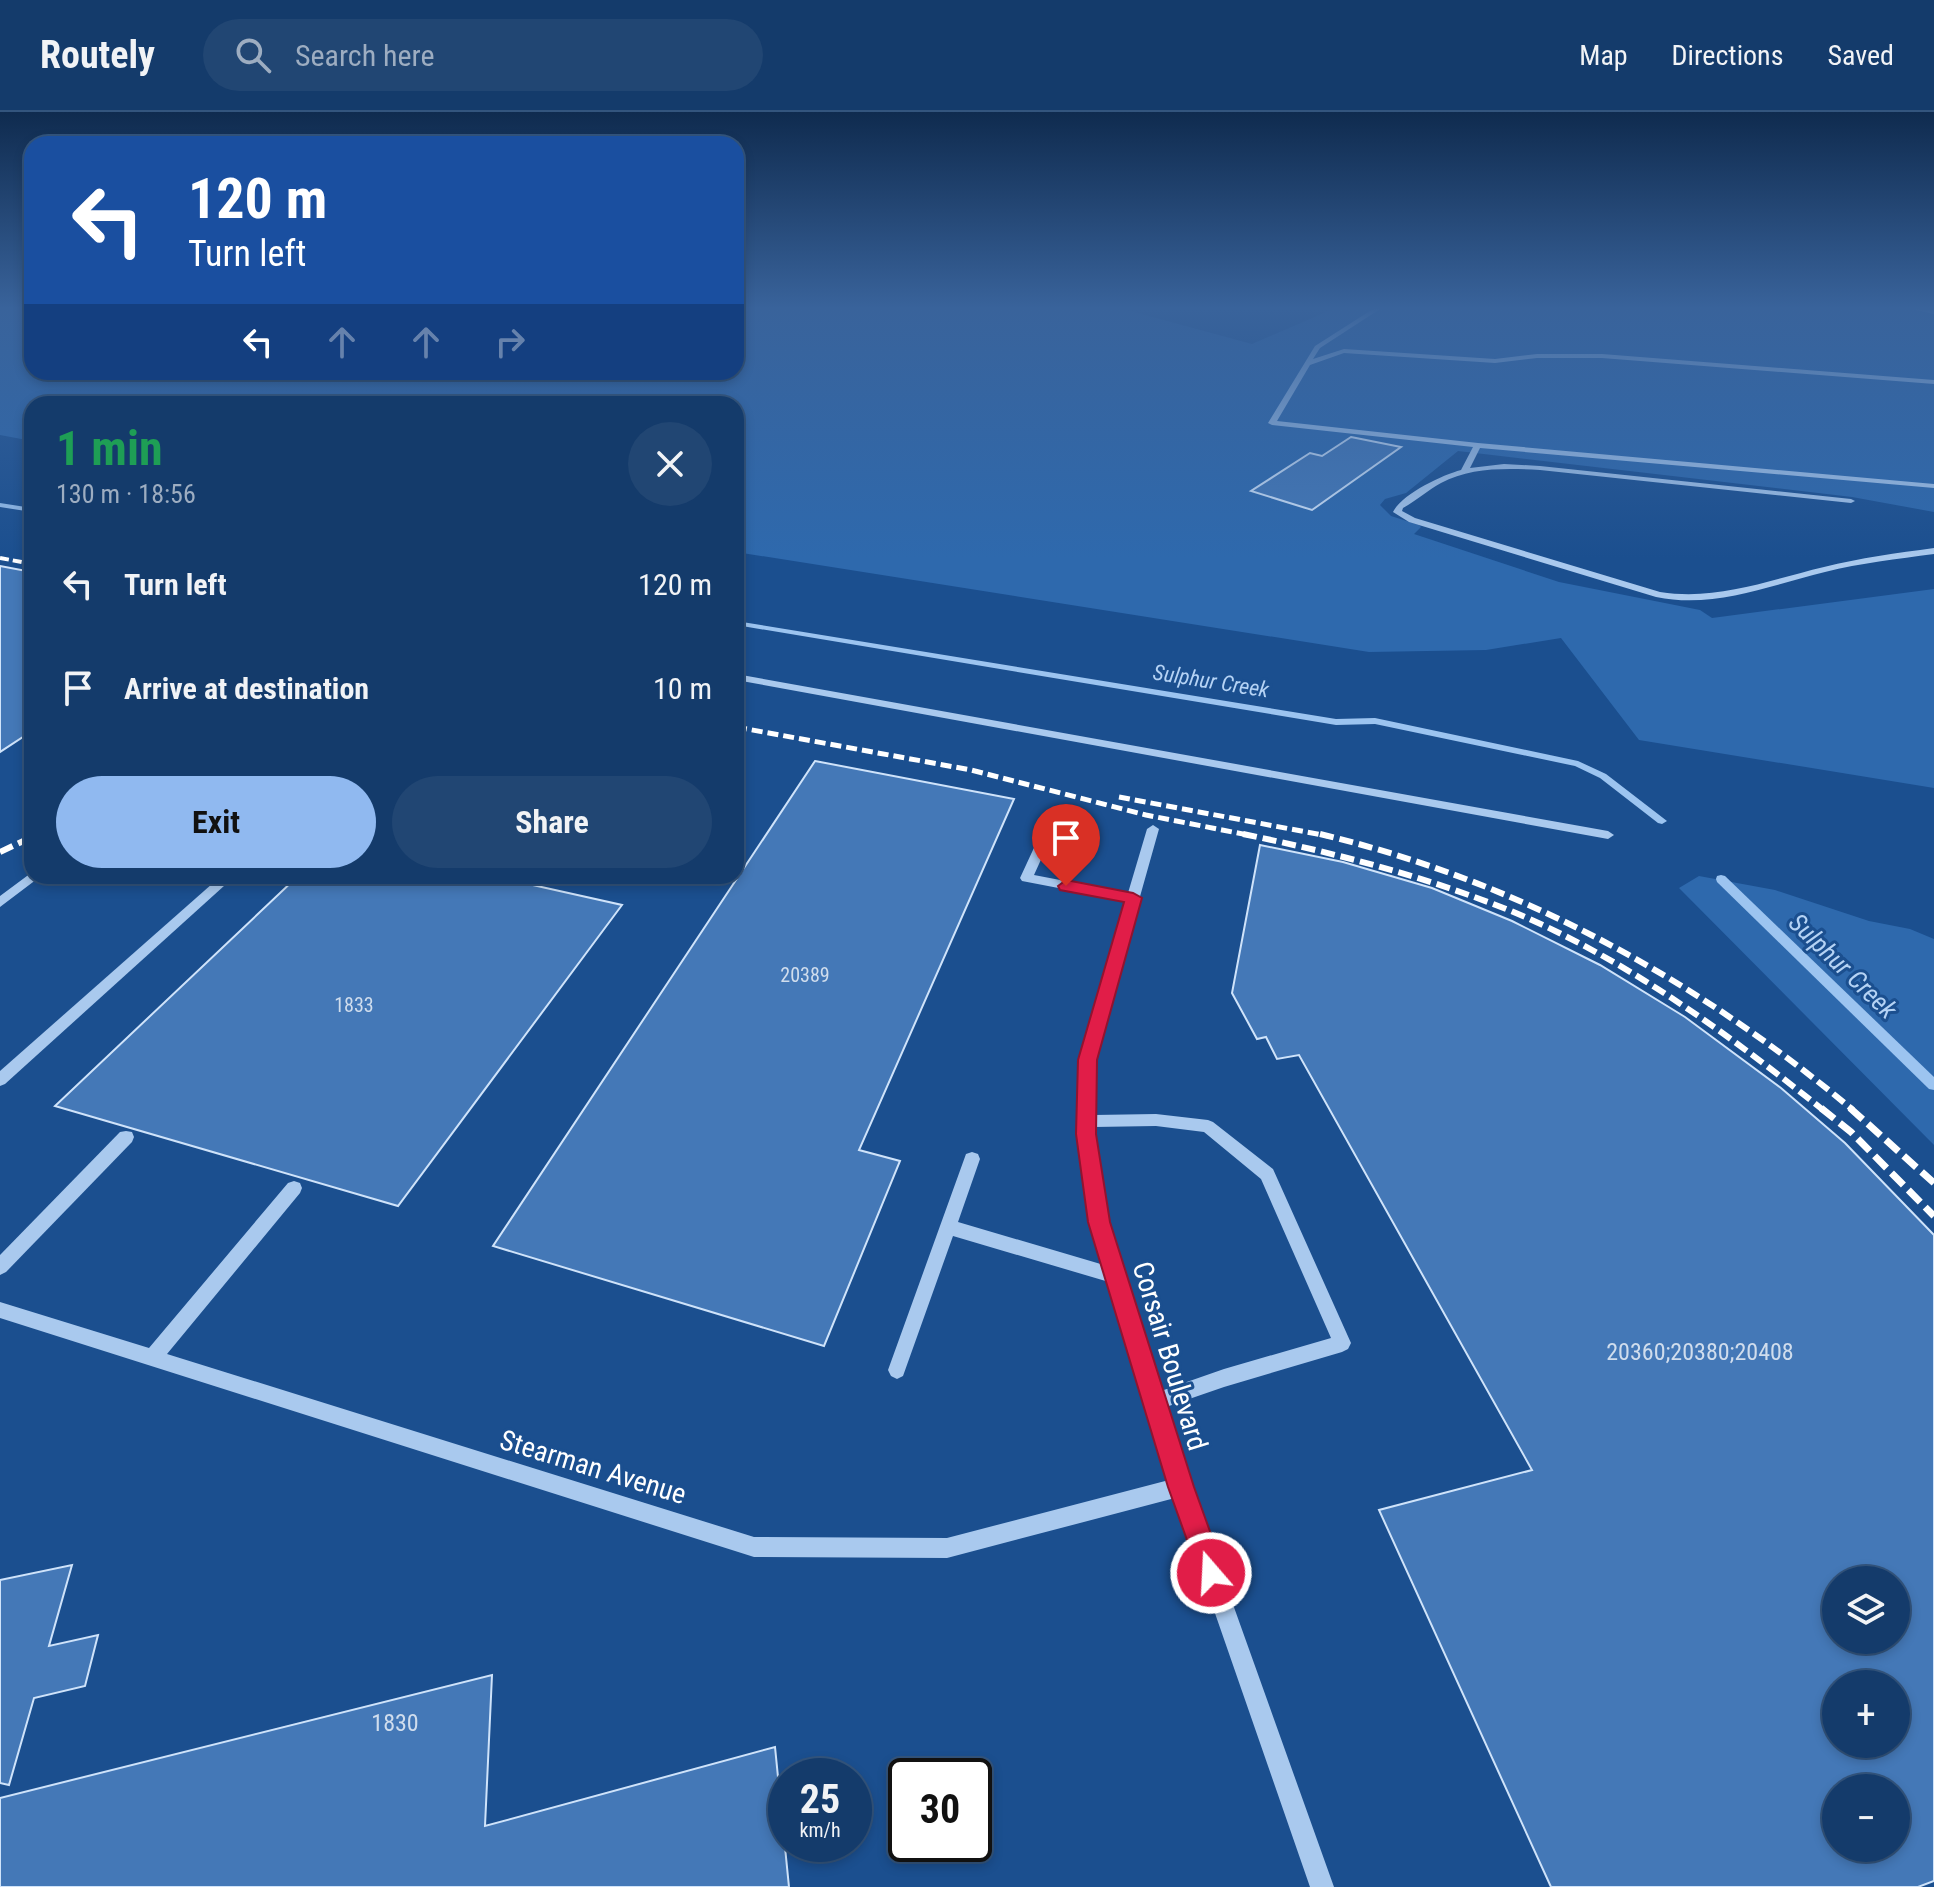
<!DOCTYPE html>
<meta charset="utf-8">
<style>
:root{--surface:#143b6b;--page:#214673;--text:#f1f3f6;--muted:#9dadc1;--line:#33557e;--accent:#90b9f0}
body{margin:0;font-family:"Roboto Condensed",sans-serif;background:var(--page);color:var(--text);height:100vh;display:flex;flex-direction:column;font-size:30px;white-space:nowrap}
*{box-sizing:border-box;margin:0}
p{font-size:26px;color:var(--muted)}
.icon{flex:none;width:44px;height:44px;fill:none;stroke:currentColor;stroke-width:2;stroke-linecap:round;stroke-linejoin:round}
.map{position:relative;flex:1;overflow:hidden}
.details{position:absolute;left:24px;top:284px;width:720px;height:488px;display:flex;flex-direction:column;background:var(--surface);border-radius:24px;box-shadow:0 4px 12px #0003,0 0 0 2px var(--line)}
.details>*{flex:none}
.hud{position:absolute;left:24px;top:24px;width:720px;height:244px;border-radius:24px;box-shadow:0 4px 12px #0003,0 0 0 2px var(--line);background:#1a4fa0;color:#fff;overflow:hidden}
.controls{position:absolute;left:1822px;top:1454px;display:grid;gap:16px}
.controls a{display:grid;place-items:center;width:88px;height:88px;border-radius:50%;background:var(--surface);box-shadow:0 4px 12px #0003,0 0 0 2px var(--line);font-size:40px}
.speed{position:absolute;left:768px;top:1646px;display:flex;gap:16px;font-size:40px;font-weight:700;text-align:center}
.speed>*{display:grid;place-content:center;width:104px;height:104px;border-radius:50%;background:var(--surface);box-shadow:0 4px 12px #0003,0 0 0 2px var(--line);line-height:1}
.speed small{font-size:20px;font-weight:400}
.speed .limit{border:4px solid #111;border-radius:12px;background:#fff;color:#111}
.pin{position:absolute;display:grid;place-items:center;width:68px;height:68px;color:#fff;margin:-82px -34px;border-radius:50% 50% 50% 0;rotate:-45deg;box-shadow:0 0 8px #0007}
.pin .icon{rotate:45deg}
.me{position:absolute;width:88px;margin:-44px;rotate:341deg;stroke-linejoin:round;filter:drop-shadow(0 0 6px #0008)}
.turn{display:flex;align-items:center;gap:28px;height:168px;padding:0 32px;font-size:36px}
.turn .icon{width:104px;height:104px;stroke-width:2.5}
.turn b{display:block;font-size:56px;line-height:68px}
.lanes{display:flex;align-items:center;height:76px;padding:0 32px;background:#0003;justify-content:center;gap:40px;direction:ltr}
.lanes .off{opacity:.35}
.round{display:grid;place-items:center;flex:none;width:84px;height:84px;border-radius:42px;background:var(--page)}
.headline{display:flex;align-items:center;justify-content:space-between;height:136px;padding:0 32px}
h1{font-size:48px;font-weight:700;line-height:60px;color:#1e9e55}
.primary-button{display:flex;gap:16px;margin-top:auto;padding:16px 32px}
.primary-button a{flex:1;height:92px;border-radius:48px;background:var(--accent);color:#111;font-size:32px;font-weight:700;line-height:92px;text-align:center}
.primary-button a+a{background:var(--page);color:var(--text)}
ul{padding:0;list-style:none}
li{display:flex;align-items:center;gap:24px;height:104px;padding:0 32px}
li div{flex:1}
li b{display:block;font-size:30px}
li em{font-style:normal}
header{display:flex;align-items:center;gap:48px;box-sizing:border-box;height:112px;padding:0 40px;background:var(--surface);border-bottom:2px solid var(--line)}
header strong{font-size:38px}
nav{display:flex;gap:44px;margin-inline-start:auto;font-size:28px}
.search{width:560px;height:72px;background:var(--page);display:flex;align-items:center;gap:20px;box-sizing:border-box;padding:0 28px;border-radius:44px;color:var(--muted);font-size:30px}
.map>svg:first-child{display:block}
.green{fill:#2e69ad}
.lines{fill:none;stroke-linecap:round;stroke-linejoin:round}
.stream{fill:#9cc4f0;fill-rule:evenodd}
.building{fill:#4478b7;stroke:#cfe3fa;stroke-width:2;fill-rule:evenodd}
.minor{fill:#a9c9ee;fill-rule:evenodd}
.rail-far3{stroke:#fff;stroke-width:4;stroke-dasharray:9 4;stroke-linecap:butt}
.rail-far2{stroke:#fff;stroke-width:5;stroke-dasharray:11 5;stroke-linecap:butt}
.rail-far1{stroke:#fff;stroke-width:6;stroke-dasharray:14 6;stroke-linecap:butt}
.rail{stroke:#fff;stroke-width:7;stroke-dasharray:17 7;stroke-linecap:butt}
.route{fill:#e11d48;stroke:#92132f;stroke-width:2}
.labels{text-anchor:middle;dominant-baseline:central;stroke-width:6;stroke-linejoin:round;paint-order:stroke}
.number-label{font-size:20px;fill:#d0dded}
.far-water-label{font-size:22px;font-style:italic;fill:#b5d3f5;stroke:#1b4f8f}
.near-number-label{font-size:24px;fill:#d0dded}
.water-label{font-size:26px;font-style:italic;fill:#b5d3f5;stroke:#1b4f8f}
.near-street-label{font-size:28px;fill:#fff;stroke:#1b4f8f}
</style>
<header>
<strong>Routely</strong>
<div class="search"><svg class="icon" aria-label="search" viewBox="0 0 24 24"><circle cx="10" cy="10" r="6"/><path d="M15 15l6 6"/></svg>Search here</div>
<nav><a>Map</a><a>Directions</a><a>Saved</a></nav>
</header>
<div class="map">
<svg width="1934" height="1775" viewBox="0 0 1934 1775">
<rect width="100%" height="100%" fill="#1b4f8f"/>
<g class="green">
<path d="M 0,197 L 32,197 L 32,260 L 736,260 L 736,197 L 1123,197 L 1252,232 L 1333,197 L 1934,197 L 1934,400 L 1852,385 L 1458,339 L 1406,381 L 1385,387 L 1380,393 L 1391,404 L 1419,413 L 1421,415 L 1414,422 L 1559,470 L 1700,498 L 1712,506 L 1934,477 L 1934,676 L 1639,628 L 1561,526 L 1486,538 L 1369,540 L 736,440 L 736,292 L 32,292 L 32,329 L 0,323 Z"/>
<path d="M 1699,764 L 1775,778 L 1869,809 L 1910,817 L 1934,827 L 1934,1033 L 1679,776 Z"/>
</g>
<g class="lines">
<g class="stream">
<path d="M 0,391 L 32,396 L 32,400 L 0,395 Z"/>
<path d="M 736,509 L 1336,607 L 1375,606 L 1578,649 L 1606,662 L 1667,709 L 1662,712 L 1658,711 L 1600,666 L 1575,654 L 1375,612 L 1336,613 L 736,513 Z"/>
<path d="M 1721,763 L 1725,764 L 1934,965 L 1934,978 L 1929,977 L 1717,770 L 1716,767 L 1717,764 Z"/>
</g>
</g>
<g class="building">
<path d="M 1351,325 L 1401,335 L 1312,398 L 1251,379 L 1310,341 L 1322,344 Z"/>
<path d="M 0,454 L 32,460 L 32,619 L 0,640 Z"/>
<path d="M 815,649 L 1014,687 L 859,1038 L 900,1049 L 824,1234 L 493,1134 Z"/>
<path d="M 1260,733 L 1343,750 L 1432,776 L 1512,809 L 1600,853 L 1685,905 L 1781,976 L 1845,1031 L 1934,1123 L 1934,1769 L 1918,1775 L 1551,1775 L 1379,1398 L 1532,1358 L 1299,943 L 1277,947 L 1266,925 L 1257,927 L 1232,881 ZM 1836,1468 L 1896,1468 L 1896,1528 L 1836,1528 ZM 1836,1572 L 1896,1572 L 1896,1632 L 1836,1632 ZM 1836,1676 L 1896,1676 L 1896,1736 L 1836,1736 Z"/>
<path d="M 298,764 L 492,764 L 622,793 L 398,1094 L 55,994 Z"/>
<path d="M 72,1453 L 49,1534 L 98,1523 L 85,1574 L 34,1586 L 9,1673 L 0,1671 L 0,1468 Z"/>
<path d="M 492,1563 L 485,1714 L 775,1635 L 789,1775 L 0,1775 L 0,1686 Z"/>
</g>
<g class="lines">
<g class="minor">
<path d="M 1373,197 L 1380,197 L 1320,236 L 1313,247 L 1344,237 L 1495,247 L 1537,242 L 1602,242 L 1934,268 L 1934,272 L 1602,246 L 1537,246 L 1495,251 L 1344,241 L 1310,253 L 1277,309 L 1478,331 L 1934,372 L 1934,376 L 1480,336 L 1470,356 L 1504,352 L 1540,354 L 1851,387 L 1855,389 L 1851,391 L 1540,358 C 1507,356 1470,355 1441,371 C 1428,378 1417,388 1403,396 L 1402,399 L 1415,406 L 1660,480 C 1718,489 1769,468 1824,455 C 1860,446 1897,441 1934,436 L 1934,442 C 1897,447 1861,451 1825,460 C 1768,474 1714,497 1656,485 L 1409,410 L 1393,400 C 1402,382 1442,363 1461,358 L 1473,335 L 1272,313 L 1268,311 L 1315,234 Z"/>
<path d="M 1912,197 L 1934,198 L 1934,202 Z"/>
<path d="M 736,562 L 1608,719 L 1614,723 L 1608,727 L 736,568 Z"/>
<path d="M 1057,695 L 1063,699 L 1034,763 L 1128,781 L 1147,717 L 1153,713 L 1159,717 L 1094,948 L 1094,1003 L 1156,1002 L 1208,1008 L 1213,1010 L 1273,1057 L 1351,1231 L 1348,1237 L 1342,1240 L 1224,1275 L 1166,1295 L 1191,1375 L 1334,1775 L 1310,1775 L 1175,1386 L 947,1446 L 754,1445 L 0,1206 L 0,1190 L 149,1236 L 288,1071 L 294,1069 L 300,1071 L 302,1076 L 300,1081 L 167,1242 L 754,1425 L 947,1426 L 1169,1368 L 1109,1170 L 953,1124 L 903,1264 L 897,1267 L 891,1264 L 888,1258 L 966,1042 L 972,1040 L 978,1042 L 980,1047 L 958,1110 L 1104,1153 L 1091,1110 L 1078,1022 L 1080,948 L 1126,789 L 1022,769 L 1020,766 L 1051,699 ZM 1156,1014 L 1204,1020 L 1261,1067 L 1331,1226 L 1224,1257 L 1161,1279 L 1107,1110 L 1094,1022 L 1094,1015 Z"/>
<path d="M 31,761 L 32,764 L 41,764 L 0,795 L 0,784 Z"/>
<path d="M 221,764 L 235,764 L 5,972 L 0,974 L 0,959 Z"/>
<path d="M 126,1019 L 132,1020 L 134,1025 L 132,1030 L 6,1160 L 0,1163 L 0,1143 L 120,1020 Z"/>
</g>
<path class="rail-far3" d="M 0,446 L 32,452"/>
<g class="rail-far2">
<path d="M 736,615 L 971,658 L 1146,703 L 1253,724"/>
<path d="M 1119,685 L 1328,724"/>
</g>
<g class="rail-far1">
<path d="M 1243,722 C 1335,741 1424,764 1511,799 C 1626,847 1727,921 1823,998"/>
<path d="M 1320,722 C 1520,770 1696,867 1853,998"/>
<path d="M 0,740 L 32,725"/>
</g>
<g class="rail">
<path d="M 1821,996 L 1851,1020 L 1934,1104"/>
<path d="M 1850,996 L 1934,1071"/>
</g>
</g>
<linearGradient id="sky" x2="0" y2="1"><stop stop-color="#0f2b4f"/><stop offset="0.44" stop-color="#39639b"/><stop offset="1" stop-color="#39639b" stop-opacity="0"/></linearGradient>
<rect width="1934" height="446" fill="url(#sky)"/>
<path class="route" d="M 1066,768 L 1133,781 L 1142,786 L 1097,948 L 1096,1022 L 1110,1110 L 1194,1375 L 1225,1461 L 1221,1470 L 1211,1474 L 1202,1470 L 1168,1375 L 1088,1110 L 1076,1022 L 1078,948 L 1124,790 L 1060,778 L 1058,774 Z"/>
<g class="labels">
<g class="number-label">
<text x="805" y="863">20389</text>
<text x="354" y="893">1833</text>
</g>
<g class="far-water-label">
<text transform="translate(1211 569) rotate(9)">Sulphur Creek</text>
</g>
<g class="near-number-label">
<text x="1700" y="1240">20360;20380;20408</text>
<text x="395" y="1611">1830</text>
</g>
<g class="water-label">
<text transform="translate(1843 854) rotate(44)">Sulphur Creek</text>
</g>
<g class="near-street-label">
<text transform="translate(1170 1244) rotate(73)">Corsair Boulevard</text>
<text transform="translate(593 1355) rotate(17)">Stearman Avenue</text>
</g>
</g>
</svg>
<div class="controls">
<a><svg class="icon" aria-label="layers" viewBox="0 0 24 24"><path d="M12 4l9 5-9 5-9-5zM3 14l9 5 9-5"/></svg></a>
<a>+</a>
<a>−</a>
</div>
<div class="speed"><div>25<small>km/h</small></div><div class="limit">30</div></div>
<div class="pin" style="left:1066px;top:774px;background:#d93025"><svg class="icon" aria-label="arrive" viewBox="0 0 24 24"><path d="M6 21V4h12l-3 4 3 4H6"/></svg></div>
<svg class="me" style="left:1211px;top:1461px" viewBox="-20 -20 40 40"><circle r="17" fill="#e11d48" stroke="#fff" stroke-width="3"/><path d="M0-11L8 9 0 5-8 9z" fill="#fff"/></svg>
<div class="hud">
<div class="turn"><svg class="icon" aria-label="left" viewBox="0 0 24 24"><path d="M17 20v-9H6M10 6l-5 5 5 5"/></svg><div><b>120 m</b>Turn left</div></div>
<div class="lanes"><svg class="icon" aria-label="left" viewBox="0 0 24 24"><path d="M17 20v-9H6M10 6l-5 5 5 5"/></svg><svg class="icon off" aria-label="ahead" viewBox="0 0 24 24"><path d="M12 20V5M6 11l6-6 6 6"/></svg><svg class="icon off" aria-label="ahead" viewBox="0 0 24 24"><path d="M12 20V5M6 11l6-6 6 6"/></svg><svg class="icon off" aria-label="right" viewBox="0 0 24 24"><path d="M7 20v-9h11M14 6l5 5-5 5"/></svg></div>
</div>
<section class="details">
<div class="headline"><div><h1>1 min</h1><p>130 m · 18:56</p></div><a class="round"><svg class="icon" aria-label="close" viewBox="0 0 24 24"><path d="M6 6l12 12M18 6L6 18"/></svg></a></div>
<ul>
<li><svg class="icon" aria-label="left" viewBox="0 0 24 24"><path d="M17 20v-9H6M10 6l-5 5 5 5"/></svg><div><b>Turn left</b></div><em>120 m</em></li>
<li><svg class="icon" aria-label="arrive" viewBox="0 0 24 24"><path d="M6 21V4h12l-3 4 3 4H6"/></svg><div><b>Arrive at destination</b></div><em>10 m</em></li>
</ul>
<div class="primary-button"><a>Exit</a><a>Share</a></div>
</section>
</div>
